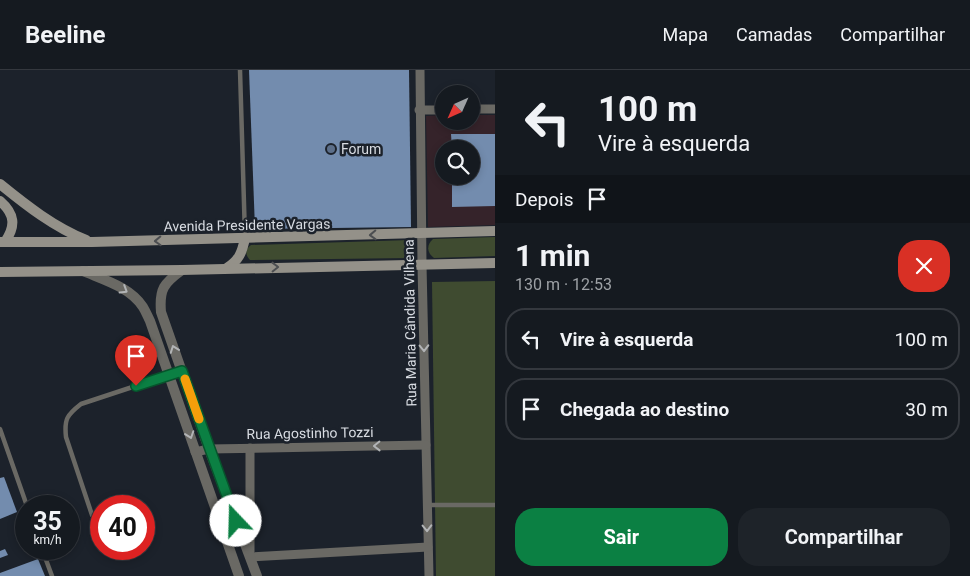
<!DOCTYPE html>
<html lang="pt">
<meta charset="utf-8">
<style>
:root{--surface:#151a20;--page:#1e2329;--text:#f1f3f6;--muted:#9da1a5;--line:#34383e;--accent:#0b8043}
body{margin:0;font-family:Roboto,sans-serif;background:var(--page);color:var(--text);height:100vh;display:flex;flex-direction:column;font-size:19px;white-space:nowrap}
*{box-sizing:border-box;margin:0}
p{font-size:16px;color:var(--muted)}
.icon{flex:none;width:28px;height:28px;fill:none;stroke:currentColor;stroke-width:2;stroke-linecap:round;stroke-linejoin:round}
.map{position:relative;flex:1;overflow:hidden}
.sheet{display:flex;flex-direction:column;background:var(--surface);width:475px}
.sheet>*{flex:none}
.hud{background:#151a20;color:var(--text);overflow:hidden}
.needle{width:32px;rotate:225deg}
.tools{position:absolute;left:435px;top:15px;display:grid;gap:10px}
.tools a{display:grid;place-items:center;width:45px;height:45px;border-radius:50%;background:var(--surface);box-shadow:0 2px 8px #0003,0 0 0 1px var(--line);font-size:25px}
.speed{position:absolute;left:15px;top:425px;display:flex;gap:10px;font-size:25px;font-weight:700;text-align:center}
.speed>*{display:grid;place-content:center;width:65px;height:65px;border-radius:50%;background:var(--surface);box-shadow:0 2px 8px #0003,0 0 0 1px var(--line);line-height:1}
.speed small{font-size:12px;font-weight:400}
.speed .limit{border:8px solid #d22;background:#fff;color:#111}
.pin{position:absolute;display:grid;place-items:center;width:42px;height:42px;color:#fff;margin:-51px -21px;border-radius:50% 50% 50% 0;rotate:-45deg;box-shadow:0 0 5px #0007}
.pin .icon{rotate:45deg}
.me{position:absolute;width:55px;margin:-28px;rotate:339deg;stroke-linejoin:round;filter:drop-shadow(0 0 4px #0008)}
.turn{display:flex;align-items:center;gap:18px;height:105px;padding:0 20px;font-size:22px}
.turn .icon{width:65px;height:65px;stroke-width:2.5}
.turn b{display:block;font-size:35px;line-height:42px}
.then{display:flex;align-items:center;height:48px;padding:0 20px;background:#0003;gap:10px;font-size:19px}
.round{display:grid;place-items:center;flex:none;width:52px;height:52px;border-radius:20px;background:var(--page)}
.summary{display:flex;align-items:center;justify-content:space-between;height:85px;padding:0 20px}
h1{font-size:30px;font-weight:700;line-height:38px}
.action{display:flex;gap:10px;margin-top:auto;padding:10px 20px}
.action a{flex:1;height:58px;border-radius:20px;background:var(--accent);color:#fff;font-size:20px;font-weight:700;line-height:58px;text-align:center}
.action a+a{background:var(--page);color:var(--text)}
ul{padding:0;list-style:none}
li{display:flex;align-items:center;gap:15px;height:62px;margin:0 10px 8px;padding:0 10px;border:2px solid var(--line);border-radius:20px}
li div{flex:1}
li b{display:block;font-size:19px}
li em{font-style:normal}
header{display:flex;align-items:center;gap:30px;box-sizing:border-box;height:70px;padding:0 25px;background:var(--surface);border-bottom:1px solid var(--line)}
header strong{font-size:24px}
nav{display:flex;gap:28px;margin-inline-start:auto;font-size:18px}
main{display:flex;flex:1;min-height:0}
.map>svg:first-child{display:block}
.education{fill:#35232a;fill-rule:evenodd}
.green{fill:#3f4b30}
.building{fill:#738cae}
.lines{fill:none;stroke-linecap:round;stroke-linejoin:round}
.service{stroke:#6a6964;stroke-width:4.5}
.minor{stroke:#6a6964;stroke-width:9}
.tertiary{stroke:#6a6964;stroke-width:10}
.secondary{stroke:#949189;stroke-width:10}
.oneway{stroke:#4c4e51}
.oneway2{stroke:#b2b4b6}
.route-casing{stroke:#07532c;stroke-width:12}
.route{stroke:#0b8043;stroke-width:9}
.slow{stroke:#f59e0b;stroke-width:9}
.service-dot{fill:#5c6f8a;stroke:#1c222b;stroke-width:2}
.labels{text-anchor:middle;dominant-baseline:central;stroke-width:5;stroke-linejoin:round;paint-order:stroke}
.poi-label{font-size:14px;fill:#d8dce2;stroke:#1c222b;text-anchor:start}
.street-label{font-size:14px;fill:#d8dce2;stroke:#1c222b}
</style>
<header>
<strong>Beeline</strong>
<nav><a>Mapa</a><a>Camadas</a><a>Compartilhar</a></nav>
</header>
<main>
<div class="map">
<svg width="495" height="506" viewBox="0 0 495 506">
<rect width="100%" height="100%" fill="#1c222b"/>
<path class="education" d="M 444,45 L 444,51 L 471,51 L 471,45 L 495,45 L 495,155 L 428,157 L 426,46 ZM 444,79 L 471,79 L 471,106 L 444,106 Z"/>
<g class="green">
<path d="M 495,167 L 495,186 L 434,188 C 427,183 426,175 433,169 Z"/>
<path d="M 410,170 C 416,176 416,182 410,188 L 250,190 C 245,185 245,179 251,175 Z"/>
<path d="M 495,211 L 495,506 L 436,506 L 432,212 Z"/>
</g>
<g class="building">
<path d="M 249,0 L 409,0 L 411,157 L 255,159 Z"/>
<path d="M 451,64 L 495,64 L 495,136 L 452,137 L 452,106 L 471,106 L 471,79 L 452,79 Z"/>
<path d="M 4,407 L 17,442 L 0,449 L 0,408 Z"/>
<path d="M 5,479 L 8,485 L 0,488 L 0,481 Z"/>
<path d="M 38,489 L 45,506 L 0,506 L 0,503 Z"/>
</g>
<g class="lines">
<g class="service">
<path d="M 240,0 L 245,167"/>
<path d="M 0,359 L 27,436"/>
<path d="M 427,435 L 495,435"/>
<path d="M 92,445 L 66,367 C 64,349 67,345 81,334 L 181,301"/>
<path d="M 42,479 L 52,506"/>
</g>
<g class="minor">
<path d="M 420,0 L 422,195 L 429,506"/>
<path d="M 471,39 L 495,39"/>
<path d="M 419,40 L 444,40"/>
<path d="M 250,378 L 250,487 L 428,477"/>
<path d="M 195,382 L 209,379 L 426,375"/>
</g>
<g class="tertiary">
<path d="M 182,200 C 164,213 159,219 161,242 L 209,379 L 257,506"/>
<path d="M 83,201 C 104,210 130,217 143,237 C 146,242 148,247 150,251 L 239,506"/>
</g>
<g class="secondary">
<path d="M 0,114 C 27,136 54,157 86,170"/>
<path d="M 0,131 C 15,144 16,156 5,172"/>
<path d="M 0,172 L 92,172 L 495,161"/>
<path d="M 227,198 C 239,190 242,183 245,168"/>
<path d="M 0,202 L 182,200 L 495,193"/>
</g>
</g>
<defs><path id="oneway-chevron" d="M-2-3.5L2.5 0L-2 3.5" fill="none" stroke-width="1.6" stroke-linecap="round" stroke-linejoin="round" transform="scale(1.25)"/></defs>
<g class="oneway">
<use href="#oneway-chevron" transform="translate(373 165) rotate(178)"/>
<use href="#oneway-chevron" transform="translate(158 171) rotate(178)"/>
<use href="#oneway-chevron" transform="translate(275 197) rotate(-1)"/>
</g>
<g class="oneway2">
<use href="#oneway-chevron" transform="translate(124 220) rotate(32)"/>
<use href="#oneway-chevron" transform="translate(424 278) rotate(89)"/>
<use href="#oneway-chevron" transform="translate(174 279) rotate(-110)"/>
<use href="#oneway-chevron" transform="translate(190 365) rotate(71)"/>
<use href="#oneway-chevron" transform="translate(377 376) rotate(179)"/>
<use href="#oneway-chevron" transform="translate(427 458) rotate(89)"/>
</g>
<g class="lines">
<defs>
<path id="route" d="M 136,316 L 182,301 L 210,379 L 236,451"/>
</defs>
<use href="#route" class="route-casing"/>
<use href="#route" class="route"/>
<path class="slow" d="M 185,309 L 199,349"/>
</g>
<circle class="service-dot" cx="331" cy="79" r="5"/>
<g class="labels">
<g class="poi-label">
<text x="341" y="79">Forum</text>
</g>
<g class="street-label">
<text transform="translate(247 155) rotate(-1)">Avenida Presidente Vargas</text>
<text transform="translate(410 253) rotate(-91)">Rua Maria Cândida Vilhena</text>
<text transform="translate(310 363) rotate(-1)">Rua Agostinho Tozzi</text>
</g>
</g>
</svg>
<div class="tools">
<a><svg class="needle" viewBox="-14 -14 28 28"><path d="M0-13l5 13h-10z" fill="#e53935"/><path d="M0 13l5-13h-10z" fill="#9da1a5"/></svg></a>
<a><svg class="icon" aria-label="search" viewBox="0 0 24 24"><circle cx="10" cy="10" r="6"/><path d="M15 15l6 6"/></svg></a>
</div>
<div class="speed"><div>35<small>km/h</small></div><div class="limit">40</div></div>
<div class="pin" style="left:136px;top:316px;background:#d93025"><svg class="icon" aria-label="arrive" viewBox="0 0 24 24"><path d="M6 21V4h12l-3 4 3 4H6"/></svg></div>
<svg class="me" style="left:236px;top:451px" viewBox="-20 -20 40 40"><circle r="19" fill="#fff"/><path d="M0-13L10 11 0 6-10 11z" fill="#0b8043"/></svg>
</div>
<section class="sheet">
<div class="hud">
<div class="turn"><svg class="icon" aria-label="left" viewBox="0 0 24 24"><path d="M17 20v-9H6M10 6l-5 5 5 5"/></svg><div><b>100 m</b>Vire à esquerda</div></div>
<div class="then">Depois<svg class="icon" aria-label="arrive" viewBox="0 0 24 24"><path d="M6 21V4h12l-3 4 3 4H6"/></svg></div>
</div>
<div class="summary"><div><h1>1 min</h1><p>130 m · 12:53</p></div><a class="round" style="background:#d93025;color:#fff"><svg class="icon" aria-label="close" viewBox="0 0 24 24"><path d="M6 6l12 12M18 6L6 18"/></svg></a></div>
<ul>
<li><svg class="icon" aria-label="left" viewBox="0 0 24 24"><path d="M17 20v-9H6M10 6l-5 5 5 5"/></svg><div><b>Vire à esquerda</b></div><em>100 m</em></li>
<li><svg class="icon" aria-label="arrive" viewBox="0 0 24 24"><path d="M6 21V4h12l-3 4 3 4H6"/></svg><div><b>Chegada ao destino</b></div><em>30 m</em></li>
</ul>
<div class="action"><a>Sair</a><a>Compartilhar</a></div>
</section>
</main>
